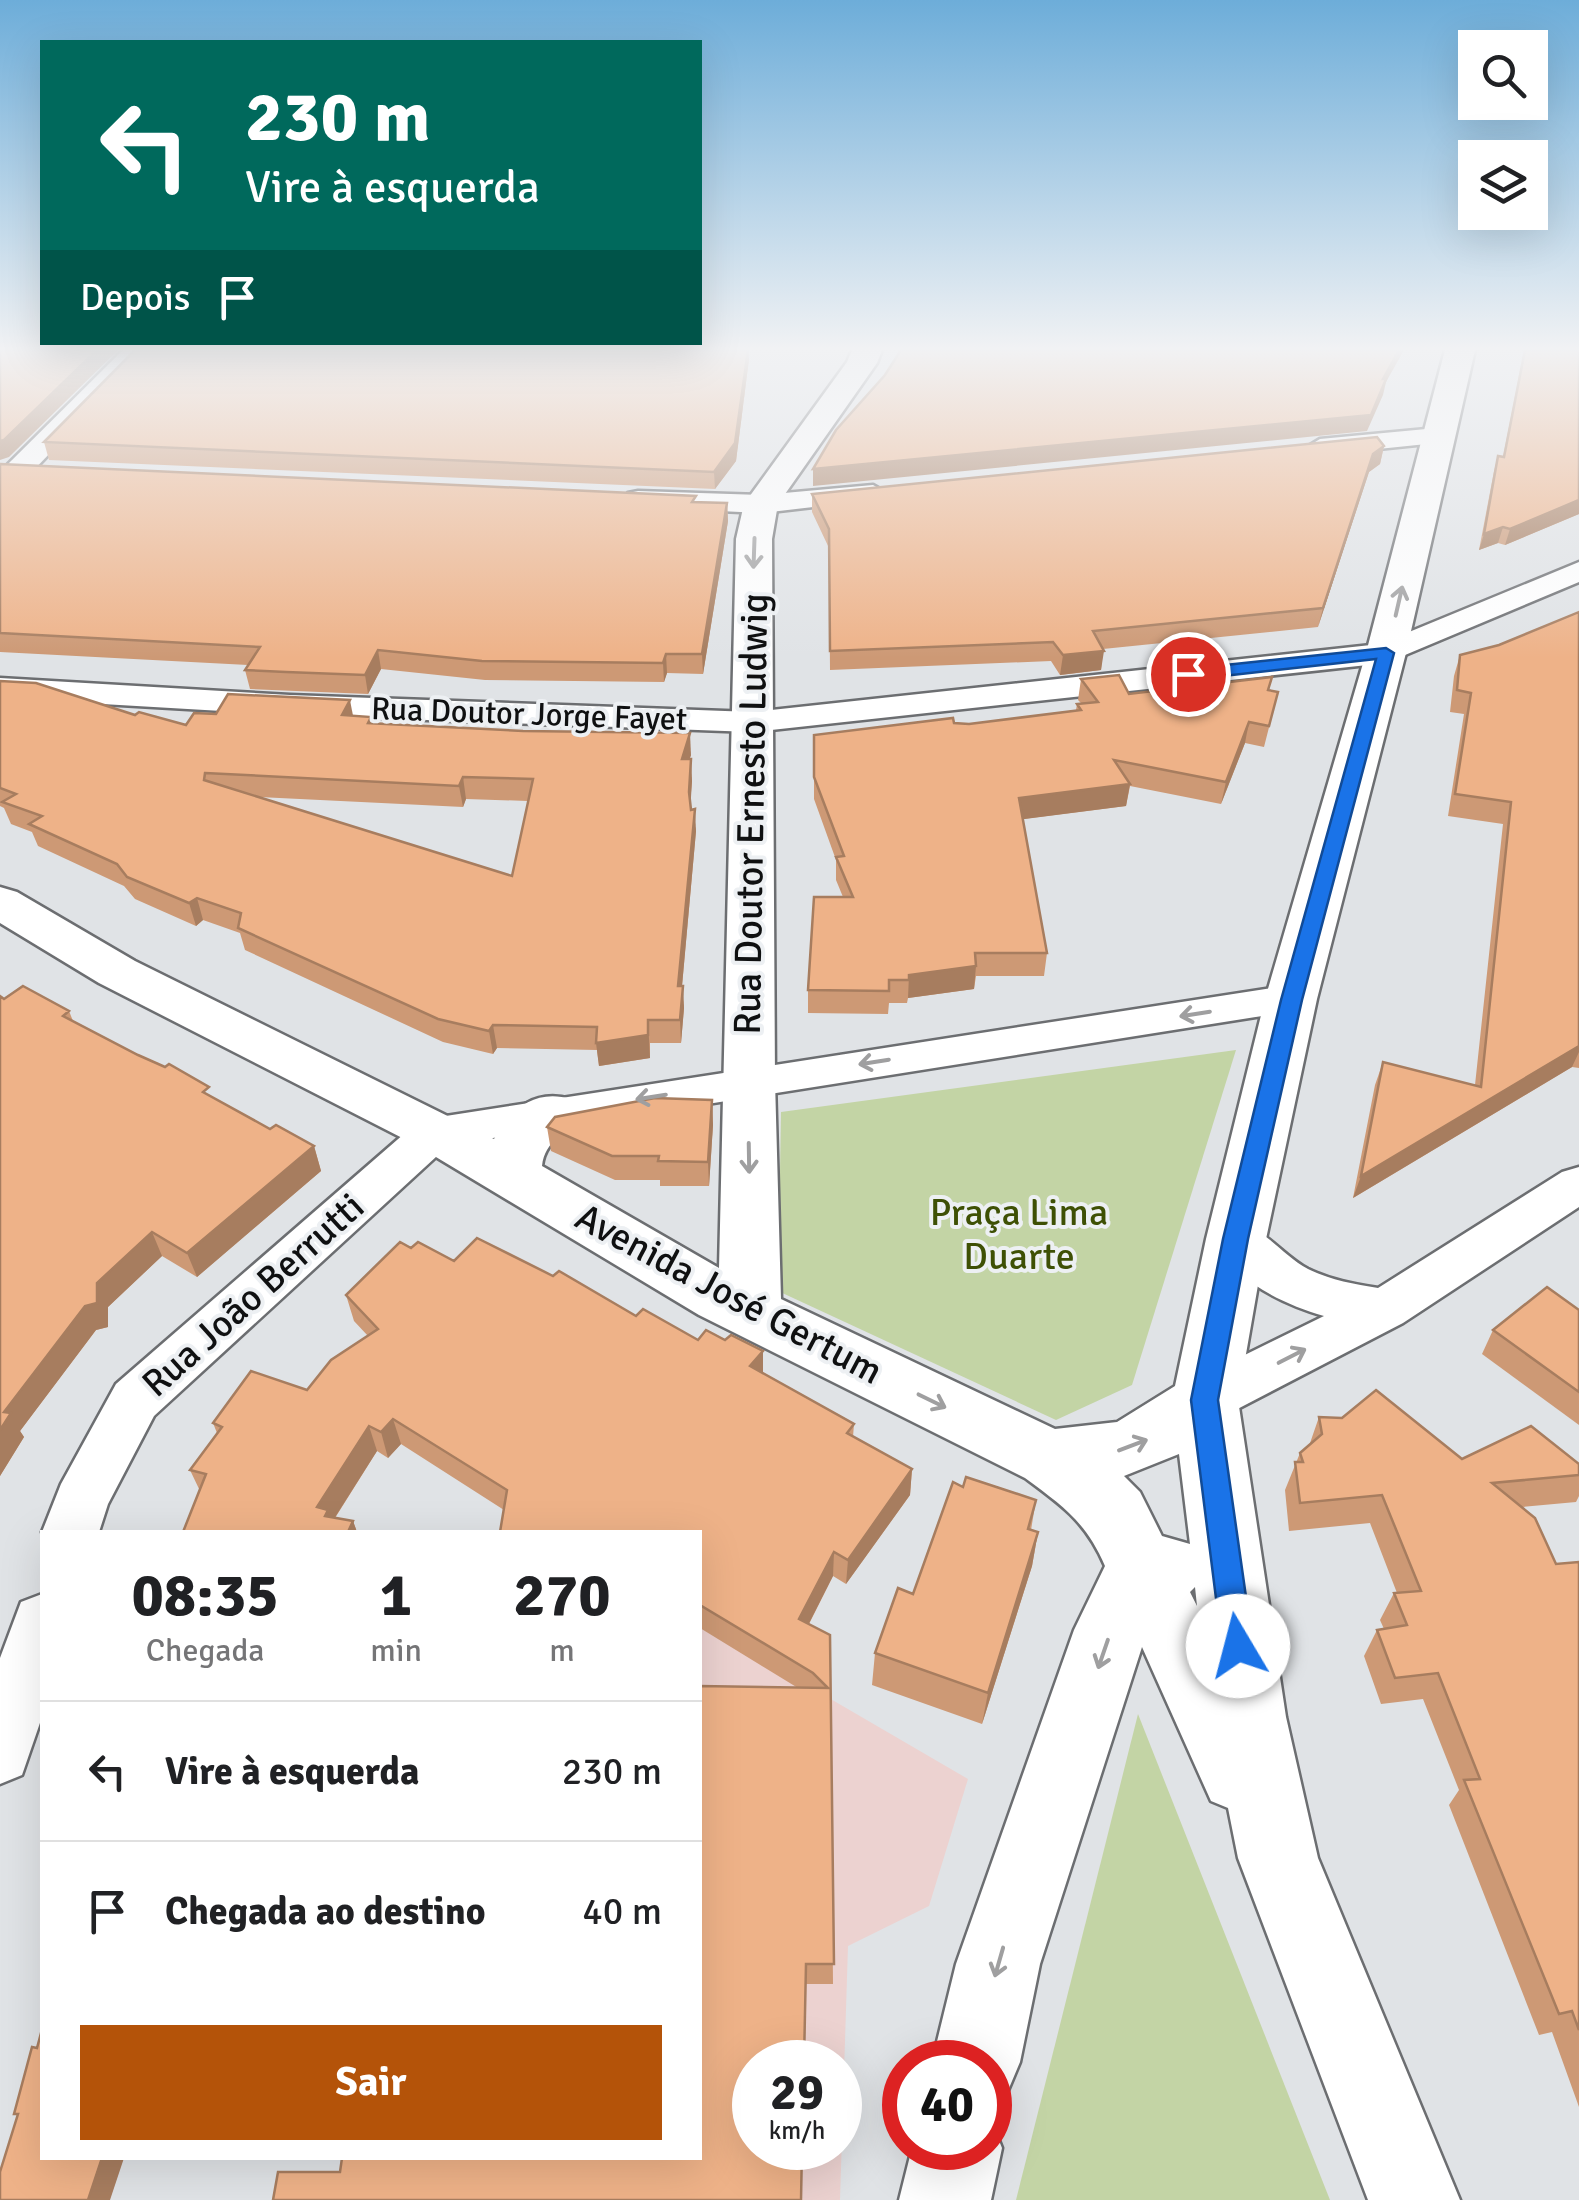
<!DOCTYPE html>
<html lang="pt">
<meta charset="utf-8">
<style>
:root{--surface:#fff;--page:#f6f6f6;--text:#202124;--muted:#757577;--line:#e0e0e0;--accent:#b45309}
body{margin:0;font-family:Signika,sans-serif;background:var(--page);color:var(--text);height:100vh;display:flex;flex-direction:column;font-size:38px;white-space:nowrap}
*{box-sizing:border-box;margin:0}
p{font-size:32px;color:var(--muted)}
.icon{flex:none;width:55px;height:55px;fill:none;stroke:currentColor;stroke-width:2;stroke-linecap:round;stroke-linejoin:round}
.map{position:relative;flex:1;overflow:hidden}
.drawer{position:absolute;left:40px;top:1530px;width:662px;height:630px;display:flex;flex-direction:column;background:var(--surface);border-radius:0px;box-shadow:0 10px 40px #0002}
.drawer>*{flex:none}
.top-card{position:absolute;left:40px;top:40px;width:662px;height:305px;border-radius:0px;box-shadow:0 10px 40px #0002;background:#00695c;color:#fff;overflow:hidden}
.fabs{position:absolute;left:1458px;top:30px;display:grid;gap:20px}
.fabs a{display:grid;place-items:center;width:90px;height:90px;border-radius:0px;background:var(--surface);box-shadow:0 10px 40px #0002;font-size:50px}
.speed{position:absolute;left:732px;top:2040px;display:flex;gap:20px;font-size:50px;font-weight:700;text-align:center}
.speed>*{display:grid;place-content:center;width:130px;height:130px;border-radius:50%;background:var(--surface);box-shadow:0 10px 40px #0002;line-height:1}
.speed small{font-size:25px;font-weight:400}
.speed .limit{border:15px solid #d22;background:#fff;color:#111}
.pin{position:absolute;display:grid;place-items:center;width:85px;height:85px;color:#fff;margin:-42px;border:5px solid #fff;border-radius:50%;box-shadow:0 2px 10px #0007}
.me{position:absolute;width:110px;margin:-55px;rotate:352deg;stroke-linejoin:round;filter:drop-shadow(0 0 8px #0008)}
.turn{display:flex;align-items:center;gap:35px;height:210px;padding:0 40px;font-size:45px}
.turn .icon{width:130px;height:130px;stroke-width:2.5}
.turn b{display:block;font-size:70px;line-height:85px}
.then{display:flex;align-items:center;height:95px;padding:0 40px;background:#0003;gap:20px;font-size:38px}
.eta{display:flex;justify-content:space-evenly;align-items:center;height:170px;text-align:center}
.eta b{font-size:60px;font-weight:800;line-height:70px}
.primary-button{display:flex;gap:20px;margin-top:auto;padding:20px 40px}
.primary-button a{flex:1;height:115px;border-radius:0px;background:var(--accent);color:#fff;font-size:40px;font-weight:800;line-height:115px;text-align:center}
ul{padding:0;list-style:none}
li{display:flex;align-items:center;gap:30px;height:140px;padding:0 40px;border-top:2px solid var(--line)}
li div{flex:1}
li b{display:block;font-size:38px}
li em{font-style:normal}
.map>svg:first-child{display:block}
.education{fill:#ecd2d0;fill-rule:evenodd}
.green{fill:#c3d4a5}
.lines{fill:none;stroke-linecap:round;stroke-linejoin:round}
.street-casing{stroke:#6c6e71;stroke-width:5}
.secondary-casing{stroke:#6c6e71;stroke-width:5}
.street{fill:#fff;fill-rule:evenodd}
.secondary{fill:#fff;fill-rule:evenodd}
.wall{fill:#cd9975;fill-rule:evenodd}
.shaded-wall{fill:#a77d5f}
.building{fill:#eeb288;stroke:#a77d5f;stroke-width:2.5;fill-rule:evenodd}
.oneway{stroke:#9f9fa0}
.route{fill:#1a73e8;stroke:#114b97;stroke-width:2.5}
.labels{text-anchor:middle;dominant-baseline:central;stroke-width:8;stroke-linejoin:round;paint-order:stroke}
.far-street-label{font-size:32px;fill:#0f1011;stroke:#edf0f3}
.street-label{font-size:38px;fill:#0f1011;stroke:#edf0f3}
.park-label{font-size:38px;fill:#3e5005;stroke:#edf0f3}
</style>
<div class="map">
<svg width="1579" height="2200" viewBox="0 0 1579 2200">
<rect width="100%" height="100%" fill="#e0e3e6"/>
<path class="education" d="M 700,1623 L 968,1779 L 929,1906 L 848,1946 L 840,2200 L 418,2200 L 700,2158 ZM 755,2062 L 840,2062 L 840,2148 L 755,2148 Z"/>
<g class="green">
<path d="M 1236,1050 L 1132,1385 L 1056,1420 L 778,1291 L 781,1112 Z"/>
<path d="M 1138,1714 L 1330,2200 L 1016,2200 Z"/>
</g>
<g class="lines">
<defs>
<g id="street">
<path d="M 123,350 L 149,350 L 28,476 L 8,476 L 4,470 L 8,464 Z"/>
<path d="M 1437,428 L 1446,430 L 1450,436 L 1446,442 L 1320,455 L 1307,447 L 1320,439 Z"/>
<path d="M 873,485 L 887,493 L 883,499 L 761,513 L 638,507 L 628,505 L 624,499 L 628,493 L 638,491 L 761,495 Z"/>
<path d="M 1579,562 L 1579,582 L 1386,663 L 752,732 L 290,715 L 0,698 L 0,678 L 290,695 L 752,712 L 1380,644 Z"/>
<path d="M 1291,985 L 1306,989 L 1312,999 L 1306,1009 L 449,1145 L 154,1416 L 108,1504 L 99,1532 L 42,1532 L 61,1484 L 116,1384 L 420,1120 Z"/>
<path d="M 1579,1167 L 1579,1207 L 1403,1323 L 1224,1416 L 1205,1422 L 1186,1416 L 1178,1400 L 1186,1384 L 1324,1316 C 1280,1303 1235,1281 1212,1239 L 1219,1226 C 1257,1214 1276,1252 1308,1269 C 1330,1280 1354,1284 1378,1288 L 1562,1172 Z"/>
<path d="M 42,1594 L 42,1717 L 22,1775 L 0,1784 L 0,1658 L 21,1602 Z"/>
</g>
<g id="secondary">
<path d="M 852,350 L 882,350 L 877,363 L 778,504 L 772,539 L 775,1081 L 781,1299 L 1055,1429 L 1117,1422 L 1175,1386 L 1206,1239 L 1265,999 L 1366,653 L 1445,350 L 1475,350 L 1406,653 L 1317,999 L 1266,1239 L 1238,1400 L 1286,1717 L 1318,1858 L 1460,2200 L 1368,2200 L 1238,1858 L 1228,1808 L 1211,1801 L 1142,1647 L 1040,1964 L 1020,2062 L 1007,2093 L 990,2100 L 990,2062 L 932,2062 L 956,1964 L 1074,1630 L 1105,1566 C 1086,1522 1063,1506 1025,1478 L 699,1315 L 416,1145 L 99,983 L 0,923 L 0,887 L 17,892 L 135,961 L 494,1139 C 512,1108 535,1089 571,1099 L 579,1113 C 566,1134 545,1140 542,1166 L 719,1268 L 736,539 L 744,504 L 847,362 ZM 1179,1454 L 1190,1544 L 1162,1536 L 1140,1492 L 1124,1476 ZM 1195,1587 L 1197,1606 L 1190,1592 Z"/>
<path d="M 990,2118 L 1002,2148 L 991,2200 L 899,2200 L 912,2148 L 990,2148 Z"/>
</g>
</defs>
<use href="#street" class="street-casing"/>
<use href="#secondary" class="secondary-casing"/>
<use href="#street" class="street"/>
<use href="#secondary" class="secondary"/>
</g>
<g class="wall">
<path d="M 1524,350 L 1579,350 L 1579,514 L 1505,545 L 1498,543 L 1479,550 L 1494,471 L 1498,456 L 1503,457 Z"/>
<path d="M 749,359 L 736,461 L 715,489 L 49,460 L 44,442 Z"/>
<path d="M 1384,446 L 1380,464 L 1369,472 L 1318,627 L 1103,649 L 1101,670 L 1060,675 L 1051,661 L 830,670 L 829,548 L 812,512 L 812,494 Z"/>
<path d="M 0,464 L 697,502 L 727,503 L 728,521 L 703,674 L 667,673 L 664,682 L 485,680 L 381,669 L 368,694 L 250,689 L 245,670 L 248,665 L 0,652 Z"/>
<path d="M 1579,612 L 1579,1068 L 1572,1067 L 1353,1198 L 1375,1085 L 1383,1062 L 1475,1085 L 1503,824 L 1448,816 L 1464,714 L 1450,712 L 1454,676 L 1460,655 L 1499,645 Z"/>
<path d="M 1272,677 L 1269,690 L 1278,692 L 1264,747 L 1245,743 L 1221,804 L 1130,786 L 1126,806 L 1023,819 L 1047,953 L 1044,976 L 976,976 L 974,989 L 908,998 L 907,1003 L 889,1003 L 888,1014 L 808,1013 L 808,990 L 843,897 L 836,880 L 836,860 L 814,799 L 814,735 L 954,723 L 969,724 L 1076,710 L 1077,704 L 1081,703 L 1078,700 L 1081,679 L 1129,694 Z"/>
<path d="M 0,681 L 135,715 L 186,725 L 216,714 L 371,717 L 373,723 L 691,755 L 689,759 L 692,781 L 690,804 L 696,831 L 682,986 L 684,1008 L 681,1043 L 650,1043 L 650,1058 L 599,1066 L 597,1050 L 497,1048 L 493,1054 L 443,1042 L 245,950 L 240,933 L 203,920 L 196,926 L 135,899 L 124,886 L 38,846 L 32,832 L 11,824 L 4,808 L 0,806 ZM 259,797 L 463,807 L 466,799 L 528,801 L 512,876 Z"/>
<path d="M 4,999 L 69,1011 L 73,1021 L 270,1129 L 314,1146 L 321,1171 L 197,1277 L 162,1256 L 108,1307 L 108,1327 L 96,1330 L 20,1431 L 24,1437 L 0,1476 Z"/>
<path d="M 712,1100 L 713,1125 L 709,1186 L 660,1186 L 660,1180 L 615,1180 L 551,1151 L 547,1127 Z"/>
<path d="M 477,1238 L 553,1276 L 559,1271 L 636,1316 L 643,1309 L 698,1340 L 706,1330 L 725,1340 L 731,1335 L 763,1351 L 763,1374 L 854,1424 L 853,1437 L 912,1469 L 910,1495 L 846,1584 L 833,1576 L 809,1624 L 830,1635 L 833,1984 L 805,1984 L 804,2062 L 755,2062 L 755,2148 L 802,2148 L 801,2200 L 273,2200 L 278,2172 L 340,2172 L 342,2158 L 700,2158 L 700,1686 L 798,1688 L 700,1628 L 700,1532 L 500,1532 L 504,1510 L 401,1444 L 388,1458 L 377,1451 L 335,1518 L 353,1521 L 357,1532 L 183,1532 L 200,1491 L 190,1470 L 217,1433 L 213,1423 L 251,1371 L 307,1390 L 331,1360 L 368,1336 L 354,1321 L 346,1295 L 400,1242 L 411,1248 L 418,1242 L 454,1261 Z"/>
<path d="M 1579,1310 L 1579,1425 L 1482,1354 L 1493,1330 Z"/>
<path d="M 1319,1417 L 1462,1459 L 1579,1464 L 1579,1496 L 1576,1502 L 1522,1507 L 1556,1564 L 1579,1562 L 1579,2107 L 1552,2032 L 1539,2035 L 1449,1805 L 1459,1790 L 1423,1699 L 1381,1704 L 1364,1656 L 1377,1630 L 1384,1629 L 1380,1620 L 1394,1593 L 1397,1593 L 1370,1523 L 1289,1531 L 1285,1490 L 1300,1453 L 1309,1446 Z"/>
<path d="M 963,1487 L 1036,1500 L 1031,1530 L 1038,1532 L 1032,1566 L 982,1724 L 872,1685 L 875,1653 L 913,1594 Z"/>
</g>
<g class="shaded-wall">
<path d="M 97,350 L 118,350 L 9,457 L 0,460 L 0,441 Z"/>
<path d="M 748,350 L 749,359 L 736,461 L 715,489 L 714,472 Z"/>
<path d="M 1399,350 L 1404,350 L 1386,382 L 1383,395 L 1367,431 L 813,486 L 813,469 L 1383,379 Z"/>
<path d="M 1384,446 L 1380,464 L 1369,472 L 1318,627 L 1323,608 L 1373,454 Z"/>
<path d="M 1579,500 L 1579,514 L 1505,545 L 1510,529 Z"/>
<path d="M 727,503 L 728,521 L 703,674 L 702,654 Z"/>
<path d="M 1503,527 L 1498,543 L 1479,550 L 1484,534 Z"/>
<path d="M 378,650 L 381,669 L 368,694 L 365,675 Z"/>
<path d="M 1104,651 L 1101,670 L 1060,675 L 1063,655 Z"/>
<path d="M 666,654 L 667,673 L 664,682 L 663,663 Z"/>
<path d="M 350,700 L 354,721 L 342,715 Z"/>
<path d="M 1249,722 L 1245,743 L 1221,804 L 1226,782 Z"/>
<path d="M 690,733 L 691,755 L 683,780 L 682,759 Z"/>
<path d="M 691,759 L 692,781 L 690,814 L 689,792 Z"/>
<path d="M 463,777 L 466,799 L 463,807 L 459,786 Z"/>
<path d="M 1130,784 L 1126,806 L 1017,820 L 1019,798 Z"/>
<path d="M 695,809 L 696,831 L 680,1008 L 678,986 Z"/>
<path d="M 197,898 L 203,920 L 196,926 L 189,903 Z"/>
<path d="M 976,966 L 974,989 L 908,998 L 909,975 Z"/>
<path d="M 683,986 L 684,1008 L 681,1043 L 680,1020 Z"/>
<path d="M 648,1020 L 650,1058 L 599,1066 L 596,1043 Z"/>
<path d="M 493,1025 L 497,1048 L 493,1054 L 489,1031 Z"/>
<path d="M 1579,1046 L 1579,1052 L 1572,1067 L 1353,1198 L 1361,1176 Z"/>
<path d="M 712,1100 L 713,1125 L 709,1186 L 708,1162 Z"/>
<path d="M 314,1146 L 321,1171 L 197,1277 L 187,1253 Z"/>
<path d="M 152,1232 L 162,1256 L 108,1307 L 108,1327 L 96,1330 L 20,1431 L 24,1437 L 0,1476 L 0,1430 L 4,1412 L 85,1306 L 97,1283 Z"/>
<path d="M 763,1351 L 763,1377 L 750,1366 Z"/>
<path d="M 393,1419 L 401,1444 L 388,1458 L 381,1432 Z"/>
<path d="M 369,1426 L 377,1451 L 332,1522 L 317,1507 Z"/>
<path d="M 912,1469 L 910,1495 L 846,1584 L 848,1560 Z"/>
<path d="M 353,1521 L 357,1532 L 348,1532 Z"/>
<path d="M 1038,1532 L 1032,1566 L 982,1724 L 988,1693 Z"/>
<path d="M 834,1552 L 833,1576 L 799,1643 L 799,1619 Z"/>
<path d="M 102,2158 L 124,2158 L 110,2200 L 88,2200 Z"/>
</g>
<g class="building">
<path d="M 0,350 L 97,350 L 4,440 L 0,441 Z"/>
<path d="M 135,350 L 748,350 L 735,443 L 714,472 L 44,442 Z"/>
<path d="M 901,350 L 1399,350 L 1383,379 L 1386,379 L 1371,415 L 813,469 L 836,430 L 885,375 Z"/>
<path d="M 1525,350 L 1579,350 L 1579,500 L 1510,529 L 1503,527 L 1484,534 L 1498,456 L 1504,457 Z"/>
<path d="M 1377,437 L 1384,446 L 1373,454 L 1323,608 L 1093,631 L 1104,651 L 1063,655 L 1053,642 L 830,651 L 829,529 L 812,494 Z"/>
<path d="M 0,464 L 696,496 L 692,502 L 727,503 L 702,654 L 666,654 L 663,663 L 482,661 L 378,650 L 365,675 L 286,672 L 245,670 L 260,647 L 0,633 Z"/>
<path d="M 1579,612 L 1579,1046 L 1361,1176 L 1383,1062 L 1481,1087 L 1511,802 L 1455,794 L 1471,693 L 1457,690 L 1460,655 L 1499,645 Z"/>
<path d="M 1119,675 L 1129,694 L 1272,677 L 1268,690 L 1278,692 L 1269,726 L 1249,722 L 1226,782 L 1114,760 L 1130,784 L 1019,798 L 1047,953 L 975,953 L 976,966 L 909,975 L 909,980 L 889,980 L 889,991 L 808,990 L 814,897 L 853,897 L 836,857 L 844,856 L 814,777 L 814,735 L 953,718 L 954,723 L 969,724 L 1081,710 L 1077,704 L 1098,702 L 1081,679 Z"/>
<path d="M 0,681 L 36,683 L 135,715 L 139,712 L 186,725 L 194,713 L 216,714 L 228,694 L 350,700 L 342,715 L 371,717 L 368,723 L 523,731 L 690,733 L 682,759 L 691,759 L 689,792 L 691,810 L 695,809 L 678,986 L 683,986 L 680,1020 L 648,1020 L 648,1035 L 596,1043 L 597,1027 L 493,1025 L 489,1031 L 438,1019 L 238,928 L 241,913 L 197,898 L 189,903 L 127,877 L 117,864 L 29,824 L 42,816 L 2,802 L 16,794 L 0,788 ZM 205,773 L 459,786 L 463,777 L 533,779 L 512,876 L 204,780 Z"/>
<path d="M 23,986 L 69,1011 L 63,1016 L 138,1055 L 165,1067 L 169,1064 L 209,1087 L 203,1092 L 270,1129 L 276,1125 L 314,1146 L 187,1253 L 152,1232 L 97,1283 L 97,1303 L 85,1306 L 4,1412 L 11,1413 L 0,1430 L 0,996 L 4,999 Z"/>
<path d="M 655,1098 L 712,1100 L 708,1162 L 658,1161 L 659,1156 L 612,1156 L 547,1127 L 555,1117 Z"/>
<path d="M 477,1238 L 553,1276 L 559,1271 L 636,1316 L 643,1309 L 698,1340 L 706,1330 L 725,1340 L 731,1335 L 763,1351 L 750,1366 L 854,1424 L 847,1433 L 912,1469 L 848,1560 L 834,1552 L 799,1619 L 830,1635 L 834,1964 L 806,1964 L 804,2062 L 755,2062 L 755,2148 L 802,2148 L 801,2200 L 273,2200 L 278,2172 L 340,2172 L 342,2158 L 700,2158 L 700,1686 L 828,1688 L 813,1673 L 700,1605 L 700,1532 L 500,1532 L 507,1490 L 393,1419 L 381,1432 L 369,1426 L 317,1507 L 328,1510 L 325,1516 L 353,1521 L 348,1532 L 183,1532 L 206,1474 L 190,1470 L 222,1427 L 213,1423 L 251,1371 L 307,1390 L 331,1360 L 378,1329 L 346,1295 L 400,1242 L 411,1248 L 418,1242 L 454,1261 Z"/>
<path d="M 1547,1287 L 1579,1310 L 1579,1392 L 1493,1330 Z"/>
<path d="M 1376,1390 L 1462,1459 L 1531,1426 L 1579,1464 L 1579,1475 L 1492,1483 L 1535,1518 L 1556,1564 L 1579,1562 L 1579,2030 L 1572,2011 L 1559,2014 L 1464,1780 L 1480,1779 L 1438,1673 L 1395,1678 L 1377,1630 L 1407,1625 L 1394,1593 L 1421,1591 L 1382,1495 L 1300,1503 L 1295,1462 L 1303,1462 L 1300,1453 L 1322,1434 L 1319,1417 L 1342,1418 Z"/>
<path d="M 966,1477 L 1036,1500 L 1028,1529 L 1038,1532 L 988,1693 L 875,1653 L 898,1588 L 913,1594 L 953,1482 L 963,1487 Z"/>
<path d="M 41,2033 L 42,2033 L 42,2158 L 102,2158 L 88,2200 L 0,2200 L 0,2172 L 18,2114 L 14,2114 L 32,2047 L 37,2048 Z"/>
</g>
<defs><path id="oneway-shaft" d="M-6 0H5M1.5-3L5.5 0L1.5 3" fill="none" stroke-width="1.6" stroke-linecap="round" stroke-linejoin="round" transform="scale(2.5)"/></defs>
<g class="oneway">
<use href="#oneway-shaft" transform="translate(754 553) rotate(92)"/>
<use href="#oneway-shaft" transform="translate(1399 601) rotate(-77)"/>
<use href="#oneway-shaft" transform="translate(1195 1014) rotate(171)"/>
<use href="#oneway-shaft" transform="translate(874 1062) rotate(171)"/>
<use href="#oneway-shaft" transform="translate(651 1097) rotate(171)"/>
<use href="#oneway-shaft" transform="translate(749 1158) rotate(89)"/>
<use href="#oneway-shaft" transform="translate(1292 1356) rotate(-27)"/>
<use href="#oneway-shaft" transform="translate(932 1401) rotate(26)"/>
<use href="#oneway-shaft" transform="translate(1133 1445) rotate(-21)"/>
<use href="#oneway-shaft" transform="translate(1103 1654) rotate(109)"/>
<use href="#oneway-shaft" transform="translate(999 1962) rotate(106)"/>
</g>
<linearGradient id="sky" x2="0" y2="1"><stop stop-color="#6dadd9"/><stop offset="0.53" stop-color="#f1f2f4"/><stop offset="1" stop-color="#f1f2f4" stop-opacity="0"/></linearGradient>
<rect width="1579" height="658" fill="url(#sky)"/>
<path class="route" d="M 1386,648 L 1394,653 L 1302,1000 L 1248,1239 L 1218,1400 L 1253,1646 L 1248,1656 L 1238,1660 L 1227,1656 L 1222,1646 L 1191,1400 L 1223,1239 L 1281,1000 L 1376,659 L 1188,680 L 1180,674 L 1188,669 Z"/>
<g class="labels">
<g class="far-street-label">
<text transform="translate(529 714) rotate(2)">Rua Doutor Jorge Fayet</text>
</g>
<g class="street-label">
<text transform="translate(751 814) rotate(-89)">Rua Doutor Ernesto Ludwig</text>
<text transform="translate(729 1294) rotate(28)">Avenida José Gertum</text>
<text transform="translate(253 1295) rotate(-42)">Rua João Berrutti</text>
</g>
<g class="park-label">
<text x="1019" y="1212">Praça Lima<tspan x="1019" dy="44">Duarte</tspan></text>
</g>
</g>
</svg>
<div class="fabs">
<a><svg class="icon" aria-label="search" viewBox="0 0 24 24"><circle cx="10" cy="10" r="6"/><path d="M15 15l6 6"/></svg></a>
<a><svg class="icon" aria-label="layers" viewBox="0 0 24 24"><path d="M12 4l9 5-9 5-9-5zM3 14l9 5 9-5"/></svg></a>
</div>
<div class="speed"><div>29<small>km/h</small></div><div class="limit">40</div></div>
<div class="pin" style="left:1188px;top:674px;background:#d93025"><svg class="icon" aria-label="arrive" viewBox="0 0 24 24"><path d="M6 21V4h12l-3 4 3 4H6"/></svg></div>
<svg class="me" style="left:1238px;top:1646px" viewBox="-20 -20 40 40"><circle r="19" fill="#fff"/><path d="M0-13L10 11 0 6-10 11z" fill="#1a73e8"/></svg>
<div class="top-card">
<div class="turn"><svg class="icon" aria-label="left" viewBox="0 0 24 24"><path d="M17 20v-9H6M10 6l-5 5 5 5"/></svg><div><b>230 m</b>Vire à esquerda</div></div>
<div class="then">Depois<svg class="icon" aria-label="arrive" viewBox="0 0 24 24"><path d="M6 21V4h12l-3 4 3 4H6"/></svg></div>
</div>
<section class="drawer">
<div class="eta">
<div><b>08:35</b><p>Chegada</p></div>
<div><b>1</b><p>min</p></div>
<div><b>270</b><p>m</p></div>
</div>
<ul>
<li><svg class="icon" aria-label="left" viewBox="0 0 24 24"><path d="M17 20v-9H6M10 6l-5 5 5 5"/></svg><div><b>Vire à esquerda</b></div><em>230 m</em></li>
<li><svg class="icon" aria-label="arrive" viewBox="0 0 24 24"><path d="M6 21V4h12l-3 4 3 4H6"/></svg><div><b>Chegada ao destino</b></div><em>40 m</em></li>
</ul>
<div class="primary-button"><a>Sair</a></div>
</section>
</div>
